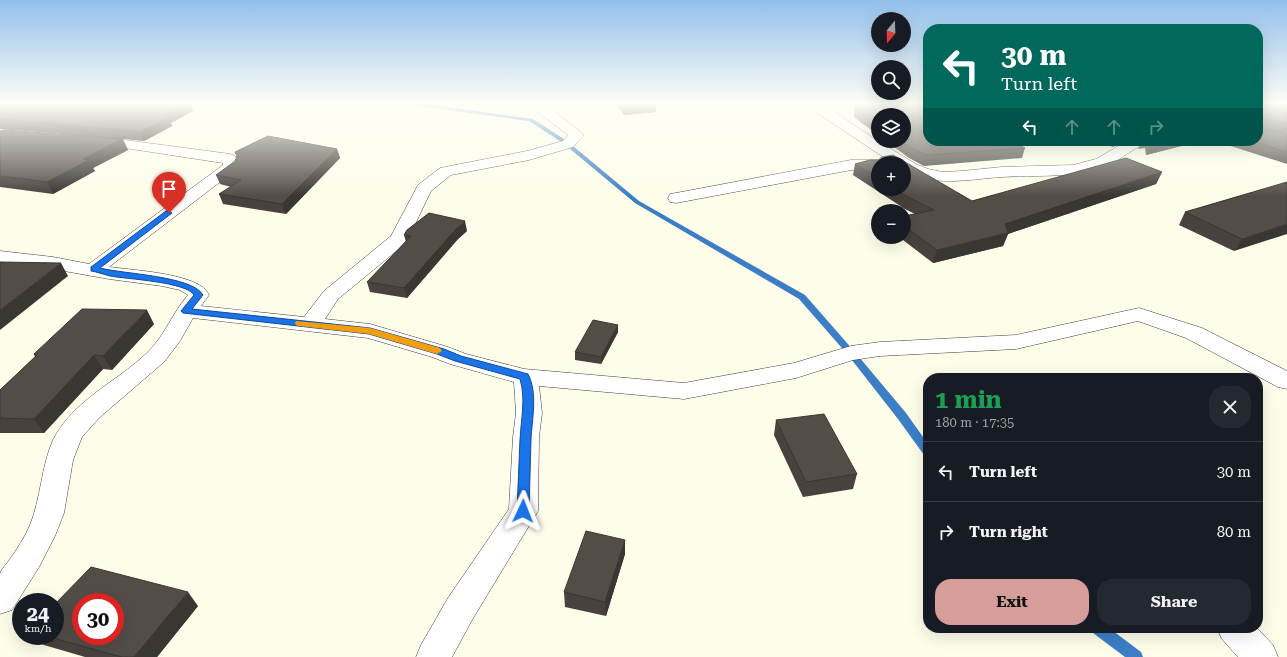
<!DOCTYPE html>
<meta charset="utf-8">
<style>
:root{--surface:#171b24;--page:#242831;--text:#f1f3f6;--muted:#9ea1a6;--line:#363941;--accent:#d69d9a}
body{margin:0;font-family:"Roboto Serif",serif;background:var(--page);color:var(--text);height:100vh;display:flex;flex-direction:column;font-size:15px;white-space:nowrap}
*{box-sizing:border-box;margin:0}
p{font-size:13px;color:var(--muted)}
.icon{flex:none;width:22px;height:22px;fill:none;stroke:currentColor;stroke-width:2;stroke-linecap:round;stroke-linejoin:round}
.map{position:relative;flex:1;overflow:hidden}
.details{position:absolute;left:923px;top:373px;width:340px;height:260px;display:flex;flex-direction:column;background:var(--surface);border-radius:16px;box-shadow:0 4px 16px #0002}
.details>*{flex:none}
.top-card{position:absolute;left:923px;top:24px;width:340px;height:122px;border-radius:16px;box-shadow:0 4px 16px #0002;background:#00695c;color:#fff;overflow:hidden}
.needle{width:26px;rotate:199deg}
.fabs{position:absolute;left:871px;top:12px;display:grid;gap:8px}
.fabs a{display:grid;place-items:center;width:40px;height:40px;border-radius:50%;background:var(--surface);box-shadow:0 4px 16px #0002;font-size:20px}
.speed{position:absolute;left:12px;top:593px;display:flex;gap:8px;font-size:20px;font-weight:700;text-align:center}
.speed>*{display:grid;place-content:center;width:52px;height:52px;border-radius:50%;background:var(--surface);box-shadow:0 4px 16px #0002;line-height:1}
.speed small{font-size:10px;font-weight:400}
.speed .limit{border:6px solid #d22;background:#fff;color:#111}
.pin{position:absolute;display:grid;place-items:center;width:34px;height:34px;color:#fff;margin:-41px -17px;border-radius:50% 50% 50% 0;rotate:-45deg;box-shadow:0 0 4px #0007}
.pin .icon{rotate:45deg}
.me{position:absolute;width:44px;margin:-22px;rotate:2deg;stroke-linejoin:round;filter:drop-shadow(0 0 3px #0008)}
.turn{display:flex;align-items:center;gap:14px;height:84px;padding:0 12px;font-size:18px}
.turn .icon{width:52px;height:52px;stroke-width:2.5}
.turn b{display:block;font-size:28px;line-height:34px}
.lanes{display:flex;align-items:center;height:38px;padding:0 12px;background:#0003;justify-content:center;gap:20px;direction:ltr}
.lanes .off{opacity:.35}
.round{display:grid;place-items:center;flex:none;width:42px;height:42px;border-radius:16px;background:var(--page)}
.summary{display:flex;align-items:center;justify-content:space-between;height:68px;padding:0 12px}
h1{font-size:24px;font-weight:700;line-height:30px;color:#1e9e55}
.button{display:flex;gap:8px;margin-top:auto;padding:8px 12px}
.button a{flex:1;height:46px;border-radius:16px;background:var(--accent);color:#111;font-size:16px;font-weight:700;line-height:46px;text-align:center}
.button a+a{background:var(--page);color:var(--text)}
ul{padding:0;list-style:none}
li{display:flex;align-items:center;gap:12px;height:60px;padding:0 12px;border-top:1px solid var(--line)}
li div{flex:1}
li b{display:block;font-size:15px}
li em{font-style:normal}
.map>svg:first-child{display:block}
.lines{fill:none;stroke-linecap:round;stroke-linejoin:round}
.stream{fill:#3b7ec6;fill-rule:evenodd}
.minor-casing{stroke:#3e3e3e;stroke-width:1}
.minor{fill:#fff;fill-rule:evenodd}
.wall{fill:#47423e;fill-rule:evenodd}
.shaded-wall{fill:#3a3632}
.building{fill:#534d48;stroke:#3a3632;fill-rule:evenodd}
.route{fill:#1a73e8;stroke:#114b97}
.slow{fill:#f59e0b}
</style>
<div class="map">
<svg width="1287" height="657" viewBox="0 0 1287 657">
<rect width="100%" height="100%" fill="#fefdea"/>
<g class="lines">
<g class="stream">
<path d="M 414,104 L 427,104 L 533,119 L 567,141 L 639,201 L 805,295 L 854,351 L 906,413 L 928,444 L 928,456 L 924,455 L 898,419 L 848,355 L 799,299 L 635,203 L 563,143 L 529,121 L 417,106 Z"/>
<path d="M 1091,628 L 1109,628 L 1141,652 L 1143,657 L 1125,657 L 1093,633 Z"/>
</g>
<defs>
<g id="minor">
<path d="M 532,104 L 545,104 L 584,135 L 573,147 L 529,160 L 451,175 L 431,191 L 406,243 L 338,299 L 325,319 L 370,324 L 448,347 L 466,354 L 524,369 L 684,383 L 794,363 L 851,346 L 880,342 L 1016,335 L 1139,308 L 1202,328 L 1287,371 L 1287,389 L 1278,387 L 1186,338 L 1138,321 L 1016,349 L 880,356 L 853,360 L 796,378 L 684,399 L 539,386 L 542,413 L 539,437 L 538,511 L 472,620 L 452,657 L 416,657 L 421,645 L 448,598 L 509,509 L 513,437 L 516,413 L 514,382 L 450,364 L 432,357 L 368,338 L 193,318 L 180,341 L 164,362 L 99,418 L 82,437 L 73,460 L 64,513 L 55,536 L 39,567 L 12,610 L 0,614 C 0,601 0,587 0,574 C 1,569 7,564 10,559 C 17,549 25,537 30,525 C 41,498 41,467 53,440 C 73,400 117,382 148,352 C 165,335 173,312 188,295 L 180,290 L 162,286 L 109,279 L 53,269 L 0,263 L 0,251 L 53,257 L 89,264 L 223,165 L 223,163 L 125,148 L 90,145 L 88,142 L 90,139 L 95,138 L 125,140 L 230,154 L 235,156 L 239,166 L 237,169 L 109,267 C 133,270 181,273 201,286 C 205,288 207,292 209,295 L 201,306 L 304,317 L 324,291 L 391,236 L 418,185 L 440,168 L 527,151 L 563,141 L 568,135 L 535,110 Z"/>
<path d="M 806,104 L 822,104 L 878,141 L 916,164 L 928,169 L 943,172 L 962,171 L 1002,167 L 1073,165 L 1096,159 L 1127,141 L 1147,141 L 1145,144 C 1129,150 1116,164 1100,169 C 1068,178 1035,175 1002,177 C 969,179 935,188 904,170 L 904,163 L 878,163 L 878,170 L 851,170 L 676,203 L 670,202 L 668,198 L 670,194 L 676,193 L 851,160 L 878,160 L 882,156 L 808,107 Z"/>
<path d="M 1217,628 L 1257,628 L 1273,645 L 1278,657 L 1238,657 L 1222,639 Z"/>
</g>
</defs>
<use href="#minor" class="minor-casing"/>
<use href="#minor" class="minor"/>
</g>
<g class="wall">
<path d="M 0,104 L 190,104 L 193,111 L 171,123 L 172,126 L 144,141 L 123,139 L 128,150 L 93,168 L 95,171 L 53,194 L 0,187 L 0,131 L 75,135 L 0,129 Z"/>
<path d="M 615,104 L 656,104 L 656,112 L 624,115 Z"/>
<path d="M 856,104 L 915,104 L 928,141 L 1013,141 L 1012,141 L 1025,148 L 1022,158 L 924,166 L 909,158 L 886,141 L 904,141 L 878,115 L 878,135 L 854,117 L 855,107 L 860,107 Z"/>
<path d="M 1258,104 L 1287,104 L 1287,164 L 1215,141 L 1258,141 Z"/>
<path d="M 1097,141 L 1124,141 L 1113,147 Z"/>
<path d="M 1142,141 L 1201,141 L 1146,155 L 1145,148 L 1138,149 Z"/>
<path d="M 337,149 L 340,158 L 286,214 L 223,204 L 219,194 L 231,187 L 220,184 L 216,175 Z"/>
<path d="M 893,155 L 972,201 L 1126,158 L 1162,172 L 1156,184 L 1008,234 L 1003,246 L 933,263 L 899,237 L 904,237 L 904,216 L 915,214 L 905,209 L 853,175 L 855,164 L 870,160 L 880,160 L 882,157 ZM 878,163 L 904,163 L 904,189 L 878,189 Z"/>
<path d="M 1287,182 L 1234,251 L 1179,225 L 1185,212 Z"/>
<path d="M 467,231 L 458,239 L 407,298 L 370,292 L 367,282 L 406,242 L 404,235 Z"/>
<path d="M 154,324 L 112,370 L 103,369 L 44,433 L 0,433 L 0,390 L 35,357 L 34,354 Z"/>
<path d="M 618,325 L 618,332 L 601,364 L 575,360 L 575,352 Z"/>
<path d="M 776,420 L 857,474 L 853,489 L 803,497 L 774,435 Z"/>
<path d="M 625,540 L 625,554 L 606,616 L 565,607 L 564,592 Z"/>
<path d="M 198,606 L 157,657 L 85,657 L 44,645 L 34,636 L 55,636 Z"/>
</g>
<g class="shaded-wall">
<path d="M 186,104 L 190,104 L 193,111 L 171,123 L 172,126 L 144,141 L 140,132 L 162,116 Z"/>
<path d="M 635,104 L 656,104 L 656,112 L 624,115 L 624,105 Z"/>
<path d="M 122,139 L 128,150 L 93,168 L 95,171 L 53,194 L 47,182 L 83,159 Z"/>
<path d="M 1116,141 L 1124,141 L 1113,147 Z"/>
<path d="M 1166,141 L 1201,141 L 1146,155 L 1151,145 Z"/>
<path d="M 337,149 L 340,158 L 286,214 L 282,204 Z"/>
<path d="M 1162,172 L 1156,184 L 1008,234 L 1003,246 L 933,263 L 937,250 L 1005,224 Z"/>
<path d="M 465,221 L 467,231 L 458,239 L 407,298 L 404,288 L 456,229 Z"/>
<path d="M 1287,224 L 1287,234 L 1234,251 L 1242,239 Z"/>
<path d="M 61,263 L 68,276 L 0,330 L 0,310 Z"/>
<path d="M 147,310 L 154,324 L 112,370 L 103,356 Z"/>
<path d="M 618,325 L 618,332 L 601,364 L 601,357 Z"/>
<path d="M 94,355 L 103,369 L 44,433 L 34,419 Z"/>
<path d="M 625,540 L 625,554 L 606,616 L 605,602 Z"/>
<path d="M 188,592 L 198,606 L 157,657 L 134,657 Z"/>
</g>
<g class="building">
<path d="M 0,104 L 186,104 L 162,116 L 168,117 L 140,132 L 0,119 Z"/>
<path d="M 623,104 L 635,104 L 624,105 Z"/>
<path d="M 872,104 L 915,104 L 928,111 L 928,141 L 1011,141 L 1025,148 L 926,155 L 911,148 L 902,141 L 904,141 L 904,115 L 878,115 L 878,124 L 855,107 L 874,105 Z"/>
<path d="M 1258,104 L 1287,104 L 1287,124 L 1264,118 L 1262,119 L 1263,129 L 1287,135 L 1287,152 L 1252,141 L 1258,141 Z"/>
<path d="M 4,130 L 122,139 L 83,159 L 89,160 L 47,182 L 0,176 L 0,131 Z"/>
<path d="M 268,136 L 337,149 L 282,204 L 219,194 L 241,180 L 216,175 L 235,161 L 237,156 L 235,152 Z"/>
<path d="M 1150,141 L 1166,141 L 1151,145 Z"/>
<path d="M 893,155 L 972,201 L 1126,158 L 1162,172 L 1005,224 L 1008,233 L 937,250 L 904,226 L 904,216 L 934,210 L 908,197 L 895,189 L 904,189 L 904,163 L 878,163 L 878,178 L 855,164 L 870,160 L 880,160 L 882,157 Z"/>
<path d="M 1287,182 L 1287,224 L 1242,239 L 1185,212 Z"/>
<path d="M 429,213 L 465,221 L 456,229 L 404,288 L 367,282 L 411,236 L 404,235 L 407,230 Z"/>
<path d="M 0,262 L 61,263 L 0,310 Z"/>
<path d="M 82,309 L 147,310 L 103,356 L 94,355 L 34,419 L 0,418 L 0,390 L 37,355 L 34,354 Z"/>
<path d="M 593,320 L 618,325 L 601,357 L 575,352 Z"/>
<path d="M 824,414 L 857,474 L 806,482 L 776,420 Z"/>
<path d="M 586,531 L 625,540 L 605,602 L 564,592 Z"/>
<path d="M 91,567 L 188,592 L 134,657 L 122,657 L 46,636 L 55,636 L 55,604 ZM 81,602 L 115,602 L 115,636 L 81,636 Z"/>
</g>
<linearGradient id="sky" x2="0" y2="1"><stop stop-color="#92c0ec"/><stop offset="0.53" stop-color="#fffef6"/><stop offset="1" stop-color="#fffef6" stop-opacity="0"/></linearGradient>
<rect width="1287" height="196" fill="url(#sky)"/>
<path class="route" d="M 166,211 L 169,211 L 172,213 L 100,268 C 123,274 193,276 203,295 L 192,309 L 370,328 L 444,349 L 461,356 L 528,374 C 538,393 532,419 531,439 C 530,463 530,487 529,511 L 527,514 L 523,516 L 518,514 L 517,511 C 518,487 519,464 520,440 C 521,419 526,399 520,379 L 455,361 L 437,354 L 369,334 L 183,313 L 181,311 L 194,295 C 187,282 126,279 110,276 C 103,274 97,272 91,271 L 91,267 Z"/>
<path class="slow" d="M 296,321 L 370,328 L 440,348 L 442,351 L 437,354 L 369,334 L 299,326 L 296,325 L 295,323 Z"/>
</svg>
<div class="fabs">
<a><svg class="needle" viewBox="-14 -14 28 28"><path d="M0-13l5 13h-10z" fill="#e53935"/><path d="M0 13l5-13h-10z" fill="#9ea1a6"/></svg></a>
<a><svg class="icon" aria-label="search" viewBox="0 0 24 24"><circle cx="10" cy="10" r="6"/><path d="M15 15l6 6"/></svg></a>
<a><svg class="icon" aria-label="layers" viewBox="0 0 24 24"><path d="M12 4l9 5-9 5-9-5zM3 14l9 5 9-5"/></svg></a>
<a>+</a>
<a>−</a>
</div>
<div class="speed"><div>24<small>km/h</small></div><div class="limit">30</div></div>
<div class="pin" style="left:169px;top:213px;background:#d93025"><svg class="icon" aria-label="arrive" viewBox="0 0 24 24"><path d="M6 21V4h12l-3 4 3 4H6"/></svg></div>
<svg class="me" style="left:523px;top:511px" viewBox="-20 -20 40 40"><path d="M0-17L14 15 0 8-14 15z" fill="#1a73e8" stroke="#fff" stroke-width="4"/></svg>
<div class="top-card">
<div class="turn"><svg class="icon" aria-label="left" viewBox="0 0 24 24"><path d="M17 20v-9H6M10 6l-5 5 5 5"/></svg><div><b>30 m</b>Turn left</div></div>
<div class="lanes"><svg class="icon" aria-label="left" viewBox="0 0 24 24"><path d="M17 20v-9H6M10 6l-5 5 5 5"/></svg><svg class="icon off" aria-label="ahead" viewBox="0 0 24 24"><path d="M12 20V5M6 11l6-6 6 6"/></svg><svg class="icon off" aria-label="ahead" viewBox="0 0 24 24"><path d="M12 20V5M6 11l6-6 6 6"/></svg><svg class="icon off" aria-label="right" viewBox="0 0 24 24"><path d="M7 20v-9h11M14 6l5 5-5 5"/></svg></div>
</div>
<section class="details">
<div class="summary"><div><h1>1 min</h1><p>180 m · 17:35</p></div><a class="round"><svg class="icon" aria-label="close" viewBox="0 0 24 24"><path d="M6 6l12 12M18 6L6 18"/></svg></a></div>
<ul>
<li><svg class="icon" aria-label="left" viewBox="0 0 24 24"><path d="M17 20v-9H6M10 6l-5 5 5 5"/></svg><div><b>Turn left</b></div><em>30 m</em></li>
<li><svg class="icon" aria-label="right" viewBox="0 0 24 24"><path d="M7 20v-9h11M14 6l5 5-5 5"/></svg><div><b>Turn right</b></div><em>80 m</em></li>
</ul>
<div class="button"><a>Exit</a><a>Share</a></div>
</section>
</div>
